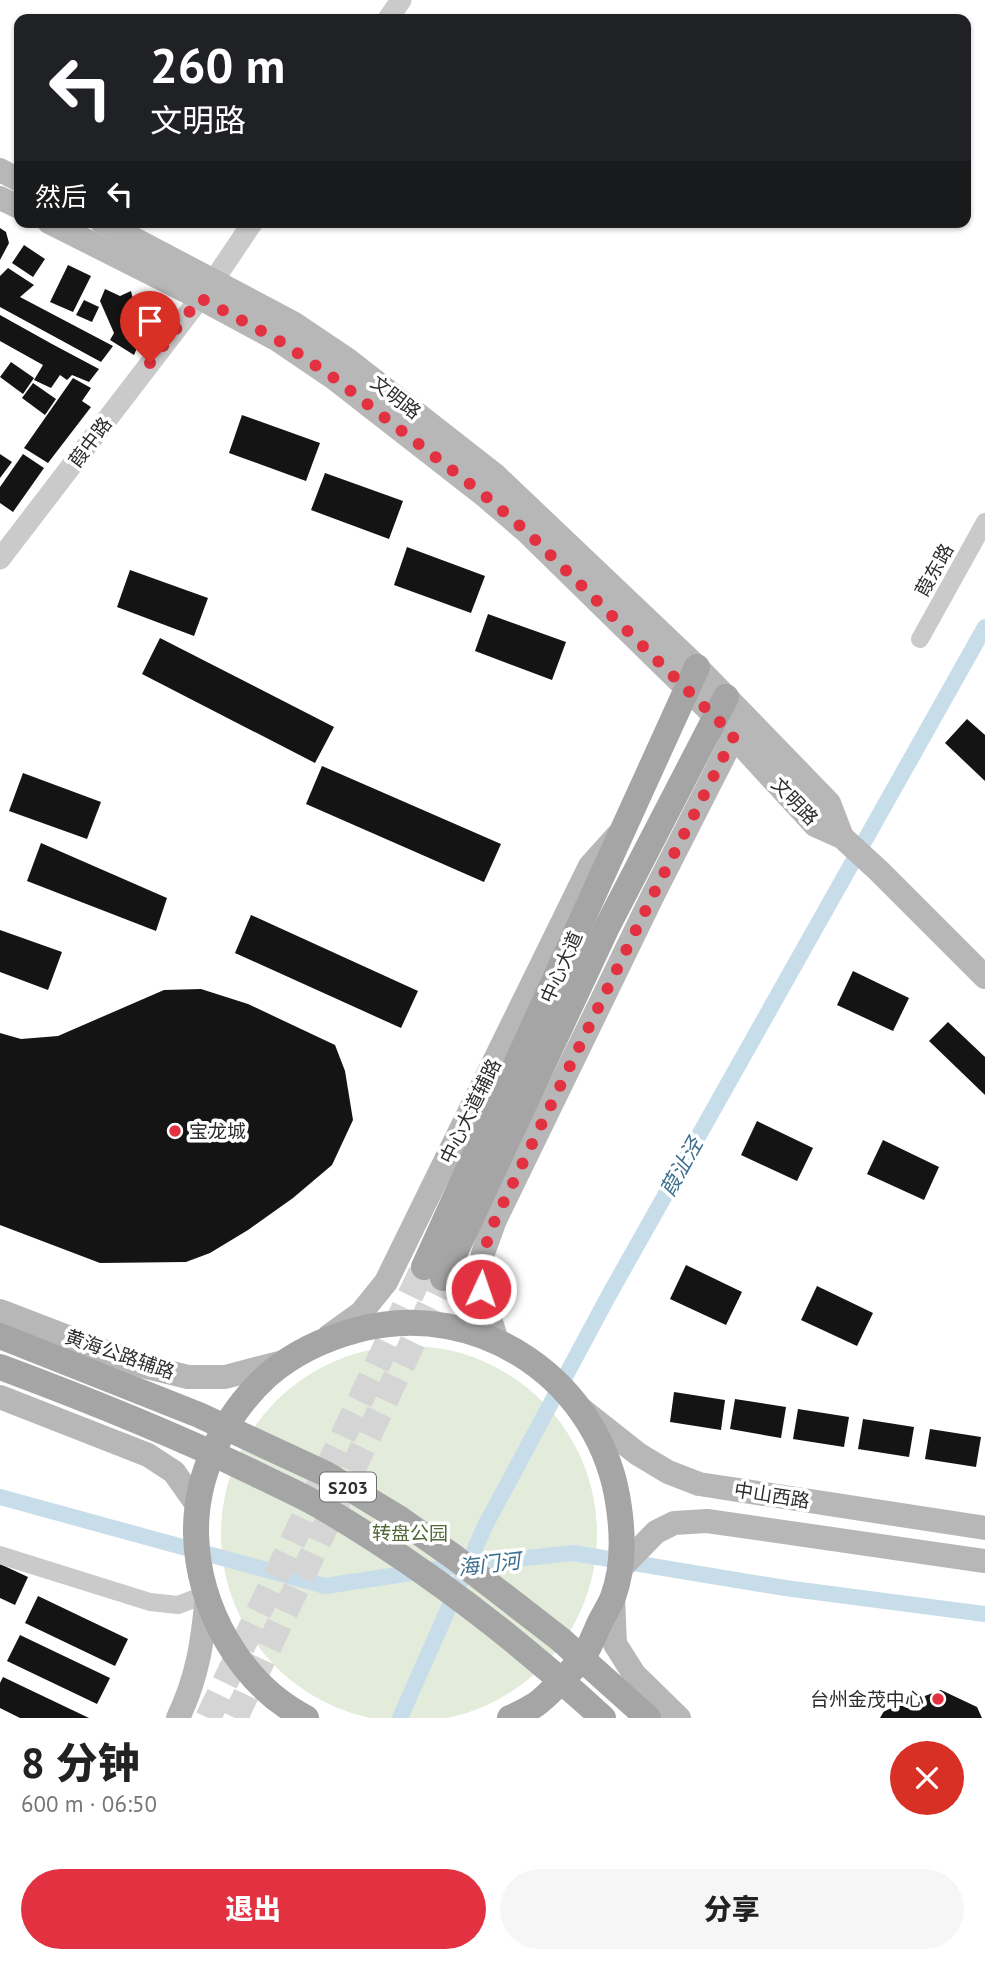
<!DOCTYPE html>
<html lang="zh">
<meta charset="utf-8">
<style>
:root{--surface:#fff;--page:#f6f6f6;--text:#222;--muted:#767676;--accent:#e23140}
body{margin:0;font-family:"PT Sans","Noto Sans SC",sans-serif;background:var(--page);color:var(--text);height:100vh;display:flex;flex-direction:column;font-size:26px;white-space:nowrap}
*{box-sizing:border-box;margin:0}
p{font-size:23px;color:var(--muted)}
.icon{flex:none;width:38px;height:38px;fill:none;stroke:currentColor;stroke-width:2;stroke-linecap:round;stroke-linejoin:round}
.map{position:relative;height:1718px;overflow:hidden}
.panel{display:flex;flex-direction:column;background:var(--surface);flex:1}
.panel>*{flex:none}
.hud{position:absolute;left:14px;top:14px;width:957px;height:214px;border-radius:14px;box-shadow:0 2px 5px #0004;background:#202124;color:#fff;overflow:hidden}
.pin{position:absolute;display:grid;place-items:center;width:60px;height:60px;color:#fff;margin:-72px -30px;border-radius:50% 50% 50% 0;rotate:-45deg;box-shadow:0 0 7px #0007}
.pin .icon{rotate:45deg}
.me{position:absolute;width:77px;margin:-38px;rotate:3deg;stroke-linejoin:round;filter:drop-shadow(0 0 5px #0008)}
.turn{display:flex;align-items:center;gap:24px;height:147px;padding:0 21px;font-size:32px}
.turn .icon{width:91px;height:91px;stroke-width:2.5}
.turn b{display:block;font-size:49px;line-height:60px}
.then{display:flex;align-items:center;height:66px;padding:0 21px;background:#0003;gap:14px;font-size:26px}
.round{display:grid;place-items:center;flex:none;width:74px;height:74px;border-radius:37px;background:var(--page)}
.overview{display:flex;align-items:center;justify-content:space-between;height:119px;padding:0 21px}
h1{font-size:42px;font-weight:800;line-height:52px}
.action{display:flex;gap:14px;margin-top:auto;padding:14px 21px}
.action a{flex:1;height:80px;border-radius:42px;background:var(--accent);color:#fff;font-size:28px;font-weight:800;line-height:80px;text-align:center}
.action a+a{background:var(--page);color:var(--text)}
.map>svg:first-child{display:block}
.green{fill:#e3ebdb}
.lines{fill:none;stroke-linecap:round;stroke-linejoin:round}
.canal{stroke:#c7ddea;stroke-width:16}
.building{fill:#141414}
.primary-tunnel{stroke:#d5d5d5;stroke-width:26;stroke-dasharray:26 13;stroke-linecap:butt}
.minor{stroke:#cacaca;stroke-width:18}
.tertiary{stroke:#cacaca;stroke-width:21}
.secondary{stroke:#b7b7b7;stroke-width:24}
.primary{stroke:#a5a5a5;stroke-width:26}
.primary-bridge{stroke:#a5a5a5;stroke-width:26}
.route{stroke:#e23140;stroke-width:12;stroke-dasharray:0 21.6}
.poi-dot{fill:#e23140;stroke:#fff;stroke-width:2.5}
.labels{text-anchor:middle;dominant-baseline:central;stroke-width:7;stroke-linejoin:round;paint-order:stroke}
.shield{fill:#fff;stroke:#6c6c6c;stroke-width:2}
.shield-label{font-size:18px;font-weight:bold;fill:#2d2d2d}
.street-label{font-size:19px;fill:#2d2d2d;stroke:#fff}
.poi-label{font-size:19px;fill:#2d2d2d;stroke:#fff;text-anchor:start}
.park-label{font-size:19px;fill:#51683b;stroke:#fff}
.water-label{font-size:21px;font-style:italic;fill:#3d6f8e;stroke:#fff}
</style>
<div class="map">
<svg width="985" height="1718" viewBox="0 0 985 1718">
<rect width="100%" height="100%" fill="#fff"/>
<circle class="green" cx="409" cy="1534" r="188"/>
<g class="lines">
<g class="canal">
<path d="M 0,1497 L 325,1586 L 470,1564 L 573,1553 L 785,1588 L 985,1614"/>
<path d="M 400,1718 L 485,1526 L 609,1295 L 985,627"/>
</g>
</g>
<g class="building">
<path d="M 0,228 L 6,232 L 9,243 L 0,260 Z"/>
<path d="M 24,245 L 45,259 L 33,277 L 12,263 Z"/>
<path d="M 68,265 L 91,276 L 73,312 L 50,302 Z"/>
<path d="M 8,268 L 34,285 L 20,297 L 113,346 L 101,362 L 0,307 L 0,276 Z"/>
<path d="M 105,289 L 120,296 L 131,291 L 142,337 L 134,355 L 110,340 L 114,333 L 100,301 Z"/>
<path d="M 84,300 L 99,307 L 92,322 L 76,315 Z"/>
<path d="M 0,315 L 52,344 L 99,369 L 89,382 L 72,375 L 67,380 L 60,375 L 51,388 L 34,380 L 43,365 L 0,341 Z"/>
<path d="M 11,362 L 34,378 L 23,394 L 0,377 Z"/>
<path d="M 73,378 L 91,388 L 82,401 L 91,407 L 48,463 L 24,448 Z"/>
<path d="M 33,383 L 56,399 L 45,415 L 22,398 Z"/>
<path d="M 242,415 L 320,443 L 306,481 L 229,453 Z"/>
<path d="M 0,454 L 12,462 L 0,478 Z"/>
<path d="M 23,454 L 44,468 L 13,512 L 0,503 L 0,487 Z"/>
<path d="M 325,473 L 403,501 L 389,539 L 311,510 Z"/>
<path d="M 407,547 L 485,576 L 471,613 L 394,585 Z"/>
<path d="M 130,570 L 208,598 L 194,636 L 117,607 Z"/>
<path d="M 488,614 L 566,642 L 552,680 L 475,651 Z"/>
<path d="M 160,638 L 334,727 L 315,763 L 142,674 Z"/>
<path d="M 967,719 L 985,735 L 985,781 L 945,743 Z"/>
<path d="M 322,766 L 501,844 L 484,882 L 306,804 Z"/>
<path d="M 23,773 L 101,802 L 87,839 L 9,811 Z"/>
<path d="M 41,843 L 167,898 L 156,931 L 27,881 Z"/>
<path d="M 251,915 L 418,991 L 401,1028 L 235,953 Z"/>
<path d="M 0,930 L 62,952 L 48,990 L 0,972 Z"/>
<path d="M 853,971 L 909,998 L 893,1031 L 837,1005 Z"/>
<path d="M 201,989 L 248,1004 L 335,1045 L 345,1071 L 353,1120 L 332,1165 L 293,1198 L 248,1230 L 210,1253 L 186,1262 L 100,1263 L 0,1225 L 0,1033 L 21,1039 L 58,1036 L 164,990 Z"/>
<path d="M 948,1022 L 985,1057 L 985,1095 L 929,1041 Z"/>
<path d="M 757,1121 L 813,1148 L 797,1181 L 741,1155 Z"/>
<path d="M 883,1140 L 939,1167 L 924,1200 L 867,1174 Z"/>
<path d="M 686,1265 L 742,1292 L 726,1325 L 670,1299 Z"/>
<path d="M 817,1286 L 873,1313 L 857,1346 L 801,1320 Z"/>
<path d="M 674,1392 L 725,1400 L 721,1430 L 670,1422 Z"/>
<path d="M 735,1399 L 786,1407 L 781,1438 L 730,1429 Z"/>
<path d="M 798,1409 L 849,1417 L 844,1447 L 793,1439 Z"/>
<path d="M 863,1419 L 914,1427 L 909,1457 L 858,1449 Z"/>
<path d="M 930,1429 L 981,1437 L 976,1467 L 925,1459 Z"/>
<path d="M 0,1564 L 28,1577 L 15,1605 L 0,1598 Z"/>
<path d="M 38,1596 L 128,1639 L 115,1666 L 25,1623 Z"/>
<path d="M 20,1635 L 110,1678 L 97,1704 L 7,1661 Z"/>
<path d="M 3,1677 L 89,1718 L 20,1718 L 0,1708 L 0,1683 Z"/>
<path d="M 941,1690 L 977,1707 L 982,1718 L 880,1718 L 884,1711 Z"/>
</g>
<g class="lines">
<g class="primary-tunnel">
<path d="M 208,1718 L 424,1267"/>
<path d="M 235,1718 L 443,1278"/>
</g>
<g class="minor">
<path d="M 920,639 L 985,522"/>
<path d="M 0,1555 L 150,1602 L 178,1605 L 207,1594"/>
</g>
<g class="tertiary">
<path d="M 388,19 L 401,0"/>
<path d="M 0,559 L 214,280 L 253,222"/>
</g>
<g class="secondary">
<path d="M 0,170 L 19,180"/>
<path d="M 0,198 L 19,207"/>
<path d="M 49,222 L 200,298 L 278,340 L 334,378 L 484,495 L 526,531 L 715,716 L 815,825 L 842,837 L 879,871 L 985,977"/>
<path d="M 102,222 L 293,323 L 348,360 L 495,475 L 697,667 L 829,803 L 842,837"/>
<path d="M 0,1311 L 143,1366 L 188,1377 L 225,1377 L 283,1362"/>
<path d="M 329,1336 L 361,1313 L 386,1282 L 590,866 L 617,836"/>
<path d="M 497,1341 L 481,1289 L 483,1253 L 495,1220 L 654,893 L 734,736 L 731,722"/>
<path d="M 0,1397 L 148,1455 L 174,1472 L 198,1506"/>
<path d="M 581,1409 L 638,1454 L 668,1472 L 699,1484 L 985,1528"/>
<path d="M 619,1570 L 656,1532 L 674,1523 L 707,1521 L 985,1561"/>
<path d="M 613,1596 L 615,1644 L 634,1674 L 679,1718"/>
<path d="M 178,1718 C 198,1676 203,1640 207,1594"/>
</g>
<g class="primary">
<path d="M 424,1267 L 697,667"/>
<path d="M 443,1278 L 607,927 L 726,697"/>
<path d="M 306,1718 C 240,1684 198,1608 196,1534 C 195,1474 224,1415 268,1375 C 295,1352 323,1339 357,1330 C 480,1297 603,1382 619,1508 C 623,1536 623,1570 613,1597 C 610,1605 604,1614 600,1622 C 595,1633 590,1647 583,1657 C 573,1669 547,1697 535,1705 C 527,1710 519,1714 510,1718"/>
</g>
<g class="primary-bridge">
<path d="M 0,1336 L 199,1415 L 326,1474 L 397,1517 L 454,1557 L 560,1639 L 648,1718"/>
<path d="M 0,1367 C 86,1399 171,1433 254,1473 C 276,1484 299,1494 320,1506 C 423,1566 516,1638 603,1718"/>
</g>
</g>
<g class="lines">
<path class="route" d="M 150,363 L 200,298 L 278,340 L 334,378 L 484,495 L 526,531 L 734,736 L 654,893 L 495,1220 L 483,1253 L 481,1289"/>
</g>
<g class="poi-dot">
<circle cx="175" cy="1131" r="7"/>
<circle cx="938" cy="1699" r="7"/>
</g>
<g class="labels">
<rect class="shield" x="320" y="1472.5" width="56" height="29" rx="5"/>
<g class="shield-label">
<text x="348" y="1487">S203</text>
</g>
<g class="street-label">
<text transform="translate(396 397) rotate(38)">文明路</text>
<text transform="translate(90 442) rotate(-53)">葭中路</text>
<text transform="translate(934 570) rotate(-61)">葭东路</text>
<text transform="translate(795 801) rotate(46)">文明路</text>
<text transform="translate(561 967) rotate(-66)">中心大道</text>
<text transform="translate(470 1111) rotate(-64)">中心大道辅路</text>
<text transform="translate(120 1354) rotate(19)">黄海公路辅路</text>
<text transform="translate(772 1495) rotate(9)">中山西路</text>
</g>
<g class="poi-label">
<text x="189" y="1131">宝龙城</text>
<text x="924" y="1699" text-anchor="end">台州金茂中心</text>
</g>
<g class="park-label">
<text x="410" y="1533">转盘公园</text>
</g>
<g class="water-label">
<text transform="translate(681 1167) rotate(-61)">葭沚泾</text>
<text transform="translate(489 1564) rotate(-7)">海门河</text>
</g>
</g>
</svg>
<div class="pin" style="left:150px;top:363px;background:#d93025"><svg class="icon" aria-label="arrive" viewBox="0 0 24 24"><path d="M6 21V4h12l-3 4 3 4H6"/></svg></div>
<svg class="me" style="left:481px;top:1289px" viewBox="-20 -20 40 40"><circle r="17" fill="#e23140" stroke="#fff" stroke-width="3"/><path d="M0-11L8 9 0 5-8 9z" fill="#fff"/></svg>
<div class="hud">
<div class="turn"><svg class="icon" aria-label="left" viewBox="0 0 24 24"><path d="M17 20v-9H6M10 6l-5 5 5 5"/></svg><div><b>260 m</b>文明路</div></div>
<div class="then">然后<svg class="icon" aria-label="left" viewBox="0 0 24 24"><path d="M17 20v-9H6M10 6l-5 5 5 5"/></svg></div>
</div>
</div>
<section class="panel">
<div class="overview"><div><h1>8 分钟</h1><p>600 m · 06:50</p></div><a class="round" style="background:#d93025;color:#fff"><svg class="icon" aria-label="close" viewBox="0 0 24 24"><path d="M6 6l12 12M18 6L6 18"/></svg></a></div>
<div class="action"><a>退出</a><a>分享</a></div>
</section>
